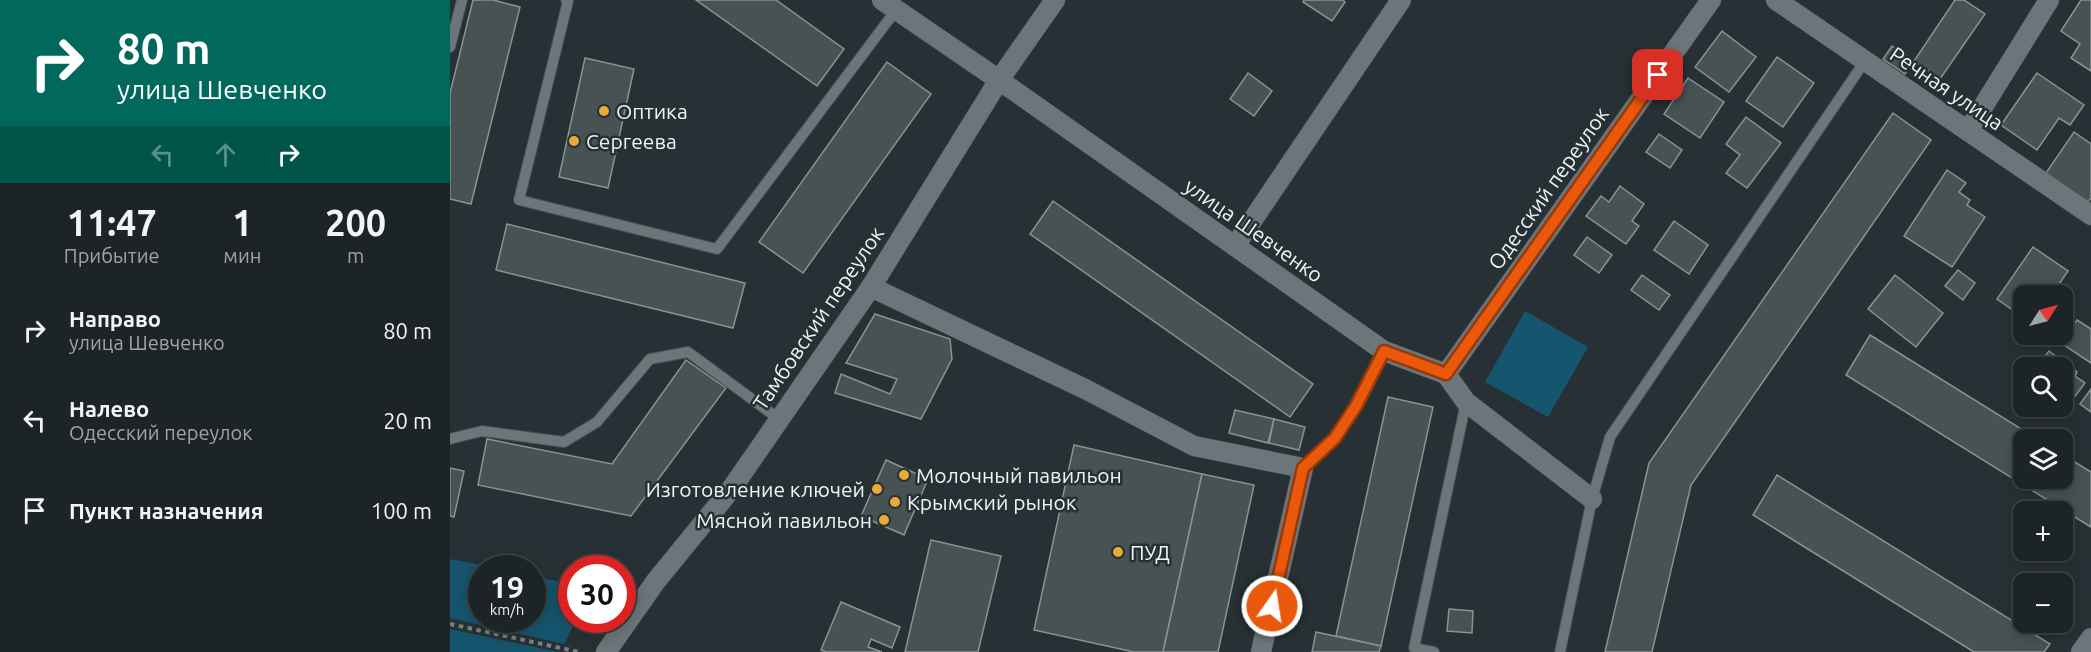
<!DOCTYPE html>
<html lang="ru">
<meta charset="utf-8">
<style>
:root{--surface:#1d2427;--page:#2a3033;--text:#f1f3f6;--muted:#a0a4a7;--line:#3b4144}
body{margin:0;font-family:Ubuntu,sans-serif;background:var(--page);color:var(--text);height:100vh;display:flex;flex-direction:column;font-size:22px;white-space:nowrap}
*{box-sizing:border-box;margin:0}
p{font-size:20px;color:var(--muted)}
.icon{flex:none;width:33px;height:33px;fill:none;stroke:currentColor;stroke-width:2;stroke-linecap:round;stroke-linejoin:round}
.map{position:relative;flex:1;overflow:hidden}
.details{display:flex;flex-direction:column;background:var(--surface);width:450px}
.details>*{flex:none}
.banner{background:#00695c;color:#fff;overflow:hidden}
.needle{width:39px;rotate:54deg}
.fabs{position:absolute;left:1563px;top:285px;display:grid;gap:12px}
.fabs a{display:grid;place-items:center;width:60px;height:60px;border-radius:12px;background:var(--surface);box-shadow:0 3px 15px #0003,0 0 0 2px var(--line);font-size:30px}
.speed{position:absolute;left:18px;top:555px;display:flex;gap:12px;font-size:30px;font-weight:700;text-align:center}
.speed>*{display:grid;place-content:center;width:78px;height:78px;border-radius:50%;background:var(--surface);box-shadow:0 3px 15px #0003,0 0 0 2px var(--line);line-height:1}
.speed small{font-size:15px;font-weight:400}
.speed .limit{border:9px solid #d22;background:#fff;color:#111}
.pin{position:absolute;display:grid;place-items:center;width:51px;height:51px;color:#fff;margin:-26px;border-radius:12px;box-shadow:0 3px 9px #0006}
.me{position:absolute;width:66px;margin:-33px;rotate:13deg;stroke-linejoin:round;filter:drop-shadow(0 0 4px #0008)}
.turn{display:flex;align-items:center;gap:21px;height:126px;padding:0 18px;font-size:27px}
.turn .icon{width:78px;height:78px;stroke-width:2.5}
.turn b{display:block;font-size:42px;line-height:51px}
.lanes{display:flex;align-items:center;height:57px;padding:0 18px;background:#0003;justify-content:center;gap:30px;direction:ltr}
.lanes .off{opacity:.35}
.eta{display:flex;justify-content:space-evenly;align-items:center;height:102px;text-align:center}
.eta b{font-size:36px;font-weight:700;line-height:42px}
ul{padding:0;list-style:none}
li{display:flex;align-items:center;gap:18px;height:90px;padding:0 18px}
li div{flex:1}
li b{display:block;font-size:22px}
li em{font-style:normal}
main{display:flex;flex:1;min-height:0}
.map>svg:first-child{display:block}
.green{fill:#15556d}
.building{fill:#475252;stroke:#889494;stroke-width:1.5}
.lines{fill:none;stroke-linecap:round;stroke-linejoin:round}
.service-casing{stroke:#454d51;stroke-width:12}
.minor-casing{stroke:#454d51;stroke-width:21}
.path{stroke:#798084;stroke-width:4;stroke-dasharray:4.5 4.5;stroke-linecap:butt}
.service{stroke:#6b757a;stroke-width:10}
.minor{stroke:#6b757a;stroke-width:20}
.route-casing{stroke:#983908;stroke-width:15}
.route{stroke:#ea580c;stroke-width:10}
.poi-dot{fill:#eaaa38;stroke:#273034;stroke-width:2}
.labels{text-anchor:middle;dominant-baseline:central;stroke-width:5;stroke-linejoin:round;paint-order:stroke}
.street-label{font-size:21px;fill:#eef4f7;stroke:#273034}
.poi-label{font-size:21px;fill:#eef4f7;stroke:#273034;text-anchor:start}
</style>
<main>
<section class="details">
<div class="banner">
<div class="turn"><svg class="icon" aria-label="right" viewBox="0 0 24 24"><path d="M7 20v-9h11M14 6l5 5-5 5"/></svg><div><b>80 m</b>улица Шевченко</div></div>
<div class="lanes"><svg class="icon off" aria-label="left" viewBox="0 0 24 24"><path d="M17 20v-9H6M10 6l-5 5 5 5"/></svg><svg class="icon off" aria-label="ahead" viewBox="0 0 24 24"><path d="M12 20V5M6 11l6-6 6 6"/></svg><svg class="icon" aria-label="right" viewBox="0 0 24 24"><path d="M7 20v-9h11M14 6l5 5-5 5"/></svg></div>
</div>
<div class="eta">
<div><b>11:47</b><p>Прибытие</p></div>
<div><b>1</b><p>мин</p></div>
<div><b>200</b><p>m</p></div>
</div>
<ul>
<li><svg class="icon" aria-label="right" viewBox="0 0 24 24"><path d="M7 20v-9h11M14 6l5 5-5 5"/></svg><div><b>Направо</b><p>улица Шевченко</p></div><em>80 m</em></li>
<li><svg class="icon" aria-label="left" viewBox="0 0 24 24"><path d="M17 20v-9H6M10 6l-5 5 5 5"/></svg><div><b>Налево</b><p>Одесский переулок</p></div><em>20 m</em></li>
<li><svg class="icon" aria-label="arrive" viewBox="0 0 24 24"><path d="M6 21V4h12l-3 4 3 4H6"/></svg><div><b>Пункт назначения</b></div><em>100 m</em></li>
</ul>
</section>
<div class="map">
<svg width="1641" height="652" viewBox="0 0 1641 652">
<rect width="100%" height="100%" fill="#273034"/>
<g class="green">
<path d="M 1075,311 L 1138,347 L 1098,417 L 1035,382 Z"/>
<path d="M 0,559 L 47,568 L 32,568 L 32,620 L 82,620 L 83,576 L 116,583 L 121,589 L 122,620 L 126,620 L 114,644 L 0,618 Z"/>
<path d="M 0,629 L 108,652 L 0,652 Z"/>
</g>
<g class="building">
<path d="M 23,0 L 43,0 L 70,7 L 21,204 L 0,199 L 0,93 Z"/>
<path d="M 246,0 L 326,0 L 394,49 L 367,86 Z"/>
<path d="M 854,0 L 893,0 L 895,2 L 882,21 L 853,2 Z"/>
<path d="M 1505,0 L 1514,0 L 1535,14 L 1490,79 L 1464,61 Z"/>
<path d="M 1631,0 L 1641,0 L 1641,71 L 1621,58 L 1630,44 L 1611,31 Z"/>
<path d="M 1272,31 L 1306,57 L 1279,92 L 1245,67 Z"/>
<path d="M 1442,46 L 1464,61 L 1455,74 L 1433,59 Z"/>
<path d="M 1327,57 L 1364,83 L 1333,127 L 1296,101 Z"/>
<path d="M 135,58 L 184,69 L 158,188 L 109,177 Z"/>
<path d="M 437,62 L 481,94 L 353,273 L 309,242 Z"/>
<path d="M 798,73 L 822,91 L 804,116 L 780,99 Z"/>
<path d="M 1587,73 L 1634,105 L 1620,125 L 1609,118 L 1587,150 L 1551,125 Z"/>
<path d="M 1238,78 L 1274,102 L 1250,138 L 1214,114 Z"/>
<path d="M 1443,113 L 1481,140 L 1241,485 L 1202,652 L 1155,652 L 1199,463 Z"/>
<path d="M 1296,117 L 1331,143 L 1297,188 L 1276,173 L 1290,155 L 1276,144 Z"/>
<path d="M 1624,132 L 1641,144 L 1641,198 L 1638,202 L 1596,173 Z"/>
<path d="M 1209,134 L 1232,150 L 1220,168 L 1196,152 Z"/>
<path d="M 1497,170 L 1516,183 L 1509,192 L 1520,200 L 1517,205 L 1535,217 L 1502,267 L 1454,236 Z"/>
<path d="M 1170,186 L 1194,204 L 1182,221 L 1189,226 L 1176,244 L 1136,216 L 1151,196 L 1159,202 Z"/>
<path d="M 603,201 L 863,384 L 840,417 L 580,234 Z"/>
<path d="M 1224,221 L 1258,245 L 1239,274 L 1204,250 Z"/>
<path d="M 57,224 L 295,283 L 283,328 L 46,270 Z"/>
<path d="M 1137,237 L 1162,255 L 1149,273 L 1124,255 Z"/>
<path d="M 1583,247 L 1618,271 L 1601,296 L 1574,296 L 1574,318 L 1547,299 Z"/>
<path d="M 1508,270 L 1525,283 L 1513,300 L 1495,286 Z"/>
<path d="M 1192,275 L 1220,295 L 1209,310 L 1181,290 Z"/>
<path d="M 1445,275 L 1493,313 L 1466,347 L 1418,309 Z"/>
<path d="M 425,314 L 500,339 L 502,359 L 471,419 L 385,393 L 391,374 L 440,394 L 447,379 L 396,363 Z"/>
<path d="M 1627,320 L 1641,329 L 1641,363 L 1611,343 Z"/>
<path d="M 1420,335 L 1589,440 L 1574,440 L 1574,478 L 1612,478 L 1612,454 L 1641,472 L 1641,527 L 1396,375 Z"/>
<path d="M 1599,351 L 1627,372 L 1625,376 L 1635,383 L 1623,399 L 1612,392 L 1612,368 L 1586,368 Z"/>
<path d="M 236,360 L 276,388 L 181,516 L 28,485 L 37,439 L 162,464 Z"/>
<path d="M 1641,389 L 1641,412 L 1630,404 Z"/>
<path d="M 938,397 L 983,407 L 931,646 L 886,636 Z"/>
<path d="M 785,410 L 824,419 L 818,443 L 779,433 Z"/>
<path d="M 824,419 L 855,427 L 849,450 L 819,443 Z"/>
<path d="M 624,445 L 752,474 L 713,652 L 684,652 L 584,630 Z"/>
<path d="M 436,460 L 478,479 L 454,535 L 411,516 Z"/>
<path d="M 0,468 L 14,471 L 4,517 L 0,516 Z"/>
<path d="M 752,474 L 804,485 L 768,652 L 713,652 Z"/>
<path d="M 1327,475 L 1600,644 L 1594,652 L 1524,652 L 1303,515 Z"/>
<path d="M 481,540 L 551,556 L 528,652 L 455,652 Z"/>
<path d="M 391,602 L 450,627 L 442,648 L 421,639 L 418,647 L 432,652 L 376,652 L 371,650 Z"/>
<path d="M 999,609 L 1023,611 L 1022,633 L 997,631 Z"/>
<path d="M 866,632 L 931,646 L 929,652 L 862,652 Z"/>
</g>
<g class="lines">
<defs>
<g id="service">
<path d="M 116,0 L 118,1 L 69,200 L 267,249 L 446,10"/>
<path d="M 0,47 L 12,0"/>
<path d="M 0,439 L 32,431 L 114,442 L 147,422 L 200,359 L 238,352 L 329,419"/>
<path d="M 853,468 L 885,438 L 906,406 L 934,351"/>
<path d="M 984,652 L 964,648 L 1016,402"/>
<path d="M 1110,652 L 1142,499 L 1160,437 L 1415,61"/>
</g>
<g id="minor">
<path d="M 432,0 L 549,80 L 934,351 L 996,374 L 1016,402 L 1142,499"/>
<path d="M 1326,0 L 1641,215"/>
<path d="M 1518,131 L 1599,0"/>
<path d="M 785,246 L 951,0"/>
<path d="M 421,287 L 635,389 L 744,446 L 853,468 L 811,652"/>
<path d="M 996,374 L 1261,0"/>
<path d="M 156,652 L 206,581 L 282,488 L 421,287 L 549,80 L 605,0"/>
<path d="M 1631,652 L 1641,638"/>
</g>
</defs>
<use href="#service" class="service-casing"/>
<use href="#minor" class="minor-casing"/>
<path class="path" d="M 0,624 L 129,652"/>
<use href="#service" class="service"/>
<use href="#minor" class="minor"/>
</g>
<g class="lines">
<defs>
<path id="route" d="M 822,606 L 853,468 L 885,438 L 906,406 L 934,351 L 996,374 L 1208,75"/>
</defs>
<use href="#route" class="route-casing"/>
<use href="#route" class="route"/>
</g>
<g class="poi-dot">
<circle cx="154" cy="111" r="6"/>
<circle cx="124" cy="141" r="6"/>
<circle cx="454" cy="475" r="6"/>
<circle cx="427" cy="489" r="6"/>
<circle cx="445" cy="502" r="6"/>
<circle cx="434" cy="520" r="6"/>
<circle cx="668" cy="552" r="6"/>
</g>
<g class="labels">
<g class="street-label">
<text transform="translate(1497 88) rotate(34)">Речная улица</text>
<text transform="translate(1098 188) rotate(-55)">Одесский переулок</text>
<text transform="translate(804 230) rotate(35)">улица Шевченко</text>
<text transform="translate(368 318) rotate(-56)">Тамбовский переулок</text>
</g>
<g class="poi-label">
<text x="166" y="111">Оптика</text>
<text x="136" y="141">Сергеева</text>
<text x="466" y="475">Молочный павильон</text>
<text x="415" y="489" text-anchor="end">Изготовление ключей</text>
<text x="457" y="502">Крымский рынок</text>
<text x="422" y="520" text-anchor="end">Мясной павильон</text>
<text x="680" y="552">ПУД</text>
</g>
</g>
</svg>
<div class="fabs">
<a><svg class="needle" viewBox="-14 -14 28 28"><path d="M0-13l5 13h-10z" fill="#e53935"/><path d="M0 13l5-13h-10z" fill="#a0a4a7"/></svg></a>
<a><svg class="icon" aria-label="search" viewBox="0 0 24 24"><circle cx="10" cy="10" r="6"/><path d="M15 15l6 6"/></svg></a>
<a><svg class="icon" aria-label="layers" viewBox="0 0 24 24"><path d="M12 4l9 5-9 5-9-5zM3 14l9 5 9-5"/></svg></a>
<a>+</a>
<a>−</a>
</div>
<div class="speed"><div>19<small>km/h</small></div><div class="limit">30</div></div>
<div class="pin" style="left:1208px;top:75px;background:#d93025"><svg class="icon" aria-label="arrive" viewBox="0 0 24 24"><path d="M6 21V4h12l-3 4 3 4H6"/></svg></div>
<svg class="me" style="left:822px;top:606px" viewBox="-20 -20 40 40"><circle r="17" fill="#ea580c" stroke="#fff" stroke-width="3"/><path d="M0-11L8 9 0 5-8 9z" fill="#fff"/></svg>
</div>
</main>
